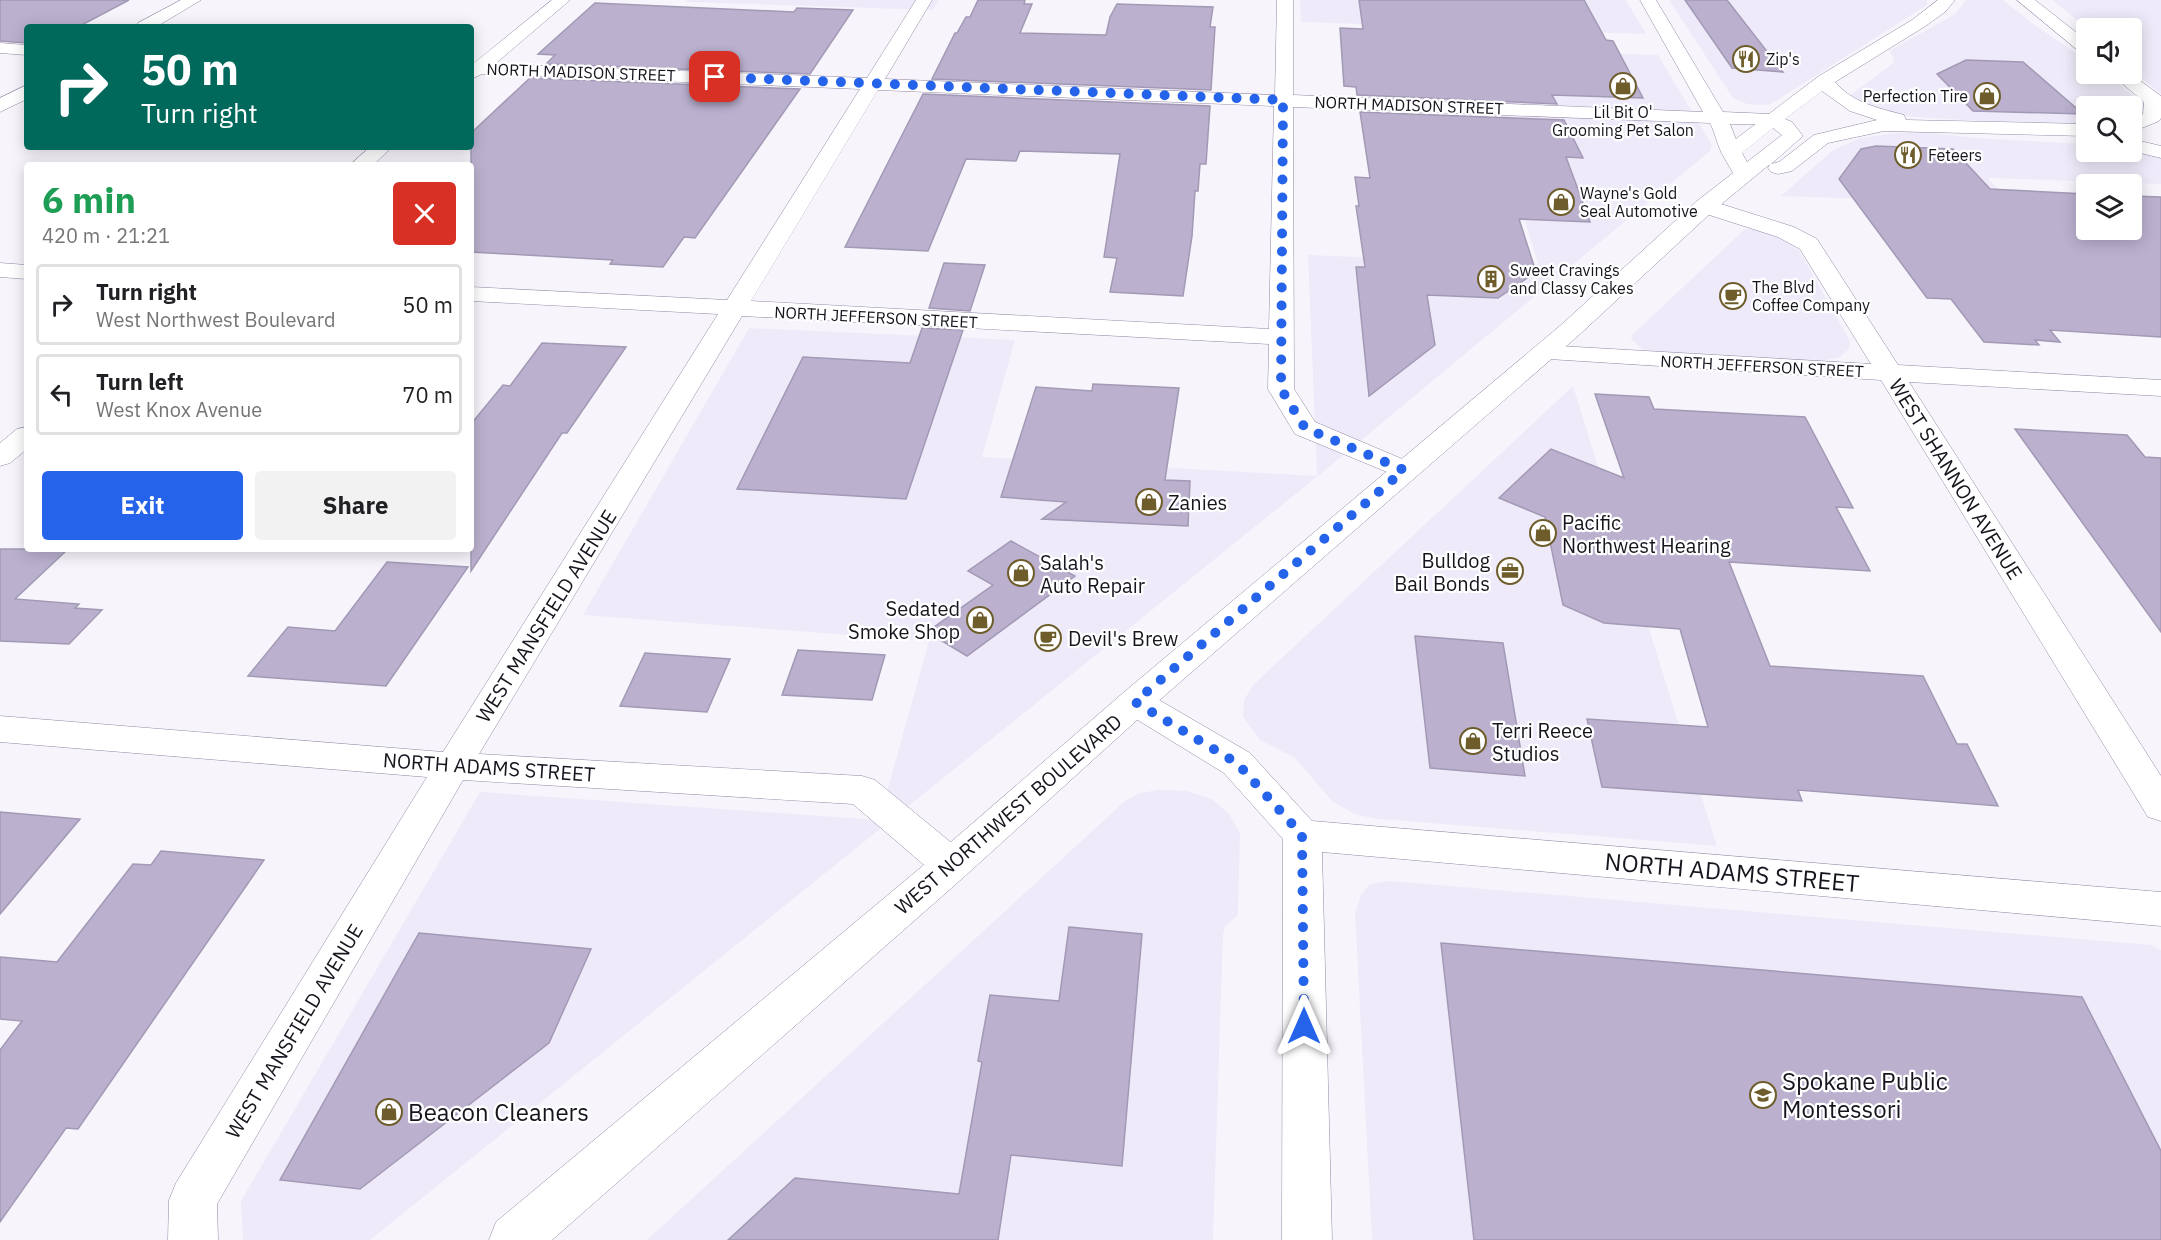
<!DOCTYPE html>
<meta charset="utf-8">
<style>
:root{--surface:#fff;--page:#f2f2f2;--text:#202124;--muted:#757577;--line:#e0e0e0;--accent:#2563eb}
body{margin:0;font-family:"IBM Plex Sans",sans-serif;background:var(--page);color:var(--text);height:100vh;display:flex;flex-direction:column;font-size:22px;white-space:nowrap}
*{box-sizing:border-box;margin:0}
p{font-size:20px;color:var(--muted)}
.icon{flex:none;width:33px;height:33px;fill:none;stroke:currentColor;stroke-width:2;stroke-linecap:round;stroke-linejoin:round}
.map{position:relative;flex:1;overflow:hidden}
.side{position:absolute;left:24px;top:162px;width:450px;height:390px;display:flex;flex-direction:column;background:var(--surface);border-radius:6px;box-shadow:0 3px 15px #0003}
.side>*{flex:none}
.top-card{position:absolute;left:24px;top:24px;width:450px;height:126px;border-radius:6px;box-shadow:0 3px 15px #0003;background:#00695c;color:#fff;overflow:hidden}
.tools{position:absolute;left:2076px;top:18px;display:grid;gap:12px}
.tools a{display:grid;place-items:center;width:66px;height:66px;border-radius:6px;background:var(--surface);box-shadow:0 3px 15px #0003;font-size:30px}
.pin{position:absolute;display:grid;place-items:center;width:51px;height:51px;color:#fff;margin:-26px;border-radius:12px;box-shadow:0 3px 9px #0006}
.me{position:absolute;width:66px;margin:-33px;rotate:0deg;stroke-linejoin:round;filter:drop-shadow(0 0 4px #0008)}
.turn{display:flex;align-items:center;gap:21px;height:126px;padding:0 18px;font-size:27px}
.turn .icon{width:78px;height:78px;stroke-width:2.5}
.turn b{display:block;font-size:42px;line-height:51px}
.round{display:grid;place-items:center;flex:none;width:63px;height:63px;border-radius:6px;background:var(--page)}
.overview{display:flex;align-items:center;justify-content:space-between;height:102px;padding:0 18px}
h1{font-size:36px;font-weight:700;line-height:45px;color:#1e9e55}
.primary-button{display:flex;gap:12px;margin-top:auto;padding:12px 18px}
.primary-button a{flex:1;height:69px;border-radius:6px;background:var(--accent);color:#fff;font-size:24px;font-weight:700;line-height:69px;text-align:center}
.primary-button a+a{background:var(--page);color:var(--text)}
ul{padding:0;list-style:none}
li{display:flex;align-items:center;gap:18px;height:81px;margin:0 12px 9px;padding:0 6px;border:3px solid var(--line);border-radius:6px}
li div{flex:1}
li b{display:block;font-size:22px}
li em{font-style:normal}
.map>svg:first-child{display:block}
.built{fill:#efeaf9}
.building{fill:#bbb1cf;stroke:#a299b5;stroke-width:1.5}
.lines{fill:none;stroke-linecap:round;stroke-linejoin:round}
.minor-casing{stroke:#9187a4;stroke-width:1}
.primary-casing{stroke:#9187a4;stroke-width:1}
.minor{fill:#fff;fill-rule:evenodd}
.primary{fill:#fff;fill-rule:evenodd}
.route{stroke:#2563eb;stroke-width:10;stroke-dasharray:0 18}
.labels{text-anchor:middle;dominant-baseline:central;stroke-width:4.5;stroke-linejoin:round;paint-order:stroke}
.far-poi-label{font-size:16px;fill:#17141e;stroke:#fff;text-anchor:start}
.far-street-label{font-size:16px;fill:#17141e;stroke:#fff}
.street-label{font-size:20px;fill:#17141e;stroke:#fff}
.poi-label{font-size:20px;fill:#17141e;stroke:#fff;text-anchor:start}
.near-street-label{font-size:24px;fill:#17141e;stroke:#fff}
.near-poi-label{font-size:24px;fill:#17141e;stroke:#fff;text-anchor:start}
</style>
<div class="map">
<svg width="2161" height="1240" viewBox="0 0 2161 1240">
<rect width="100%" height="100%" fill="#f7f5fb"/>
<g class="built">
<path d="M 687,0 L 939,0 L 933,10 L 686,2 Z"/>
<path d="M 1300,0 L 1626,0 L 1646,34 L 1301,22 Z"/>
<path d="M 1669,0 L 1926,0 L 1927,1 L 1927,5 L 1771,104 L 1759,105 L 1747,104 L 1733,98 Z"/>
<path d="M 1966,0 L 2003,0 L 2032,23 L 2086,60 L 2086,74 L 2106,74 L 2132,96 L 2134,101 L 2132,112 L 2132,106 L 2086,106 L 2086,124 L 2043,125 L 1915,117 L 1888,114 L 1859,104 L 1850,95 L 1893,63 L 1894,58 L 1889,51 L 1955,14 Z"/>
<path d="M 2052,0 L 2161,0 L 2161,94 L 2132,71 L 2132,28 L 2087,28 Z"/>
<path d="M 1473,50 L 1658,55 L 1712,145 L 1710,151 L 1318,476 L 370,1240 L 243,1240 L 241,1201 L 480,792 L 879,820 L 929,641 L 583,615 L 749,328 L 1015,340 L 982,457 L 1317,476 L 1308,255 L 1538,264 Z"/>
<path d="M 1904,132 L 1923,132 L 1976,138 L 2086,144 L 2086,152 L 2132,152 L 2132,148 L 2147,151 L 2161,156 L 2161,184 L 1988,178 L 2010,204 L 1781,196 L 1833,150 L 1860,138 Z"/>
<path d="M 1745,229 L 1761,230 L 1784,239 L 1800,252 L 1850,341 L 1849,349 L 1840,357 L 1818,362 L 1651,353 L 1642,349 L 1632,340 L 1631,336 Z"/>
<path d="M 1573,386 L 1717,846 L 1379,819 L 1357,815 L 1333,802 L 1295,758 L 1260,740 L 1243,717 L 1244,700 L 1253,685 Z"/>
<path d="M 1159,790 L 1186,791 L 1212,799 L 1229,814 L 1240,833 L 1238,915 L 1225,927 L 1223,935 L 1213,1240 L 647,1240 L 1125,801 L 1140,793 Z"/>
<path d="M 1390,881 L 2151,945 L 2161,950 L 2161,1240 L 1372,1240 L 1355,913 L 1361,895 L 1370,884 Z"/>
</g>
<g class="building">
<path d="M 0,0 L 129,0 L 78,27 L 27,27 L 27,43 L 0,41 Z"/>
<path d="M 978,0 L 1025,0 L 1024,4 L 1032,4 L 1020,33 L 1106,35 L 1110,17 L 1117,4 L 1213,7 L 1210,27 L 1215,27 L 1211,90 L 932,79 L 955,33 L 957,33 L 966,17 L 970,17 Z"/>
<path d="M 1359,0 L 1584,0 L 1606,40 L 1613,41 L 1643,98 L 1552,95 L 1557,104 L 1357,95 L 1356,87 L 1344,86 L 1340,28 L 1363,29 Z"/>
<path d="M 1685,0 L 1727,0 L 1783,72 L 1732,68 Z"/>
<path d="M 595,3 L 794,12 L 797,8 L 853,10 L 810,74 L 546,64 L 555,55 L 538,54 Z"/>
<path d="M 1966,60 L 2023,62 L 2083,114 L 1973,111 L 1937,74 Z"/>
<path d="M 530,78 L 800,89 L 695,238 L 684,237 L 663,267 L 610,264 L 613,260 L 471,252 L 471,133 Z"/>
<path d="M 923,94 L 1210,106 L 1206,164 L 1200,164 L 1198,191 L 1195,191 L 1192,236 L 1183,296 L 1110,292 L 1117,258 L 1104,257 L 1120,154 L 1020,151 L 1016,161 L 966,159 L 928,251 L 845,247 Z"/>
<path d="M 1360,112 L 1564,120 L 1583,158 L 1566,157 L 1590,222 L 1519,219 L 1536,272 L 1498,298 L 1427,295 L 1435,345 L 1369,396 L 1356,267 L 1365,267 L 1356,206 L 1359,206 L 1355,177 L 1370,178 Z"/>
<path d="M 1876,146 L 1953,149 L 1990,189 L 2086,194 L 2086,230 L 2132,230 L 2132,196 L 2161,197 L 2161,337 L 2050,330 L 2060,342 L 2035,340 L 2039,345 L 1984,342 L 1951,299 L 1927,298 L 1839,179 L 1861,149 Z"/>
<path d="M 944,263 L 985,265 L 970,311 L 929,308 Z"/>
<path d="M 922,328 L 963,330 L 906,499 L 737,489 L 803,357 L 910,363 Z"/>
<path d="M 542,343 L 626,347 L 567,433 L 562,433 L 471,571 L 471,424 L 503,385 L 510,386 Z"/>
<path d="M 1093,384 L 1179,388 L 1165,480 L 1190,481 L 1188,526 L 1042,519 L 1066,502 L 1001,497 L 1036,387 L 1092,391 Z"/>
<path d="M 1595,394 L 1649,397 L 1654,409 L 1805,417 L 1853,508 L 1836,507 L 1870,571 L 1729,562 L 1770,666 L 1923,676 L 1957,744 L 1967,744 L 1998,806 L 1798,790 L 1802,801 L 1602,787 L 1587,719 L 1708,727 L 1680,629 L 1604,623 L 1563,605 L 1545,517 L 1499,498 L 1551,449 L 1624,478 Z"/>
<path d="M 2015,429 L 2127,435 L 2145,457 L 2161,458 L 2161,632 Z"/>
<path d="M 1011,541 L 1075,576 L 967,656 L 927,632 L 993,585 L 968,571 Z"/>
<path d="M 0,549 L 68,549 L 15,599 L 79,604 L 75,608 L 102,610 L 69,644 L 0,641 Z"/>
<path d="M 387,562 L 468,567 L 386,686 L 248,676 L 288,627 L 335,631 Z"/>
<path d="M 1415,636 L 1503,643 L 1525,776 L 1430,768 Z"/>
<path d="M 798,650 L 885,655 L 872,700 L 782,695 Z"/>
<path d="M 645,653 L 730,659 L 707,712 L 620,706 Z"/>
<path d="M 0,812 L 80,819 L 0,914 Z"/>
<path d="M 161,851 L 264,860 L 78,1129 L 66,1128 L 0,1222 L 0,1050 L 22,1021 L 0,1019 L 0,957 L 57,962 L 133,864 L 151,865 Z"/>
<path d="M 1069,927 L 1142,934 L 1122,1166 L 1011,1155 L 998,1240 L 728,1240 L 795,1178 L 959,1194 L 982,1062 L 978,1061 L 990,995 L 1059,1001 Z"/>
<path d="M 419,933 L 591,949 L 549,1043 L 360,1189 L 280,1180 Z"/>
<path d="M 1441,943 L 2082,997 L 2161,1151 L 2161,1240 L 1474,1240 Z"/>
</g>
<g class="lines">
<defs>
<g id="minor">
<path d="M 181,0 L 201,0 L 156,27 L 136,27 L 138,23 Z"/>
<path d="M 552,0 L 570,0 L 495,64 L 867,78 L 916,0 L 932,0 L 885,79 L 1275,95 L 1277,0 L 1293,0 L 1293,95 L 1703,112 L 1640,0 L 1656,0 L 1723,112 L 1771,114 L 1778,116 L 1781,120 L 1778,124 L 1730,124 L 1741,152 L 1738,156 L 1724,156 C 1717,147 1716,134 1710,123 L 1293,107 L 1294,389 L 1315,422 L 1414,464 L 1418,470 L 1414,476 L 1404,479 L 1295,434 L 1268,389 L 1269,344 L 742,316 L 479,754 L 862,776 L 875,780 L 965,854 L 971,865 L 965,876 L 951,881 L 937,876 L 853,804 L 463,780 L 217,1204 L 218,1240 L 168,1240 L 169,1200 L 176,1183 L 427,777 L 0,742 L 0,716 L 443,752 L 718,314 L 471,301 L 471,287 L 727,300 L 860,89 L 482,74 L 471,79 L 471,63 L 474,63 ZM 878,90 L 1274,106 L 1269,329 L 751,301 Z"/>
<path d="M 0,43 L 27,45 L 27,55 L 0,53 Z"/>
<path d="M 27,85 L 27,99 L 0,112 L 0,98 Z"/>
<path d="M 370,147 L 392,147 L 373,165 L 350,165 Z"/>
<path d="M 1705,199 L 1794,227 L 1817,239 L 1898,365 L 2161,380 L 2161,396 L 1909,382 L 2161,776 L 2161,821 L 2148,817 L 1881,380 L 1533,358 L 1529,353 L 1533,348 L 1542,345 L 1871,364 L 1800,249 L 1778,237 L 1697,211 L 1694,206 L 1697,201 Z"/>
<path d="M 0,263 L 27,265 L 27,279 L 0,277 Z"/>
<path d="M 27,427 L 27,449 L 10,463 L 0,466 L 0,443 L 17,429 Z"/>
<path d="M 1135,690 L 1147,693 L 1250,753 L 1312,821 L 2161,892 L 2161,926 L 1322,852 L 1332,1240 L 1282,1240 L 1283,839 L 1224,773 L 1123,711 L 1117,702 L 1123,693 Z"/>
</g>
<g id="primary">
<path d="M 1938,0 L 1955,0 L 1945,12 L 1924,27 L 1835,82 C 1853,103 1878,108 1904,115 L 1906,120 L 2086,124 L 2086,136 L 1884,131 L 1828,143 L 1792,171 L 1778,174 L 1771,172 L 1768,168 L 1770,164 L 1713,211 L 1579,335 L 1147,711 L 965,876 L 552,1240 L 489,1240 L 496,1222 L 937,854 L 1123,693 L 1561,325 L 1697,201 L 1733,173 L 1721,152 L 1724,148 L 1819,76 L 1912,20 ZM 1822,91 L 1850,111 L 1877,120 L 1814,135 L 1779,162 L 1771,164 L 1803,136 L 1792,122 L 1785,119 ZM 1773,128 L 1782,135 L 1747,162 L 1742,153 Z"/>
<path d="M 2017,0 L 2035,0 L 2086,40 L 2086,53 L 2080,52 Z"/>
<path d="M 2111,74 L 2131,74 L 2161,96 L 2161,118 L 2159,121 L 2132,132 L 2132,119 L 2143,114 L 2144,102 Z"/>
<path d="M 2132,139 L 2161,146 L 2161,158 L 2132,151 Z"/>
</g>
</defs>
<use href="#minor" class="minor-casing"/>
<use href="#primary" class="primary-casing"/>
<use href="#minor" class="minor"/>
<use href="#primary" class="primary"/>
</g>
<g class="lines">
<path class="route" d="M 715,77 L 1283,100 L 1281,389 L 1305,428 L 1404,470 L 1135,702 L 1237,763 L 1302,835 L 1304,1026"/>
</g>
<defs>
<symbol id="restaurant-ring" viewBox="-11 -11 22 22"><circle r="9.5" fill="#fff" stroke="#6e5d2b" stroke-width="1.5"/><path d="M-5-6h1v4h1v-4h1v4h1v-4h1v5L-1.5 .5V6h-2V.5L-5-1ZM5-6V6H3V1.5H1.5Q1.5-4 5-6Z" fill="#6e5d2b"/></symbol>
<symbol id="shop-ring" viewBox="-11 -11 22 22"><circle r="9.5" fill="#fff" stroke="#6e5d2b" stroke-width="1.5"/><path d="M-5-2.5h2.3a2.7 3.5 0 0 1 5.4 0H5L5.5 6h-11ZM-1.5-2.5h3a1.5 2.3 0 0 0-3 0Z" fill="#6e5d2b"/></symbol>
<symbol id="building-ring" viewBox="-11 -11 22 22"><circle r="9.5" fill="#fff" stroke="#6e5d2b" stroke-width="1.5"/><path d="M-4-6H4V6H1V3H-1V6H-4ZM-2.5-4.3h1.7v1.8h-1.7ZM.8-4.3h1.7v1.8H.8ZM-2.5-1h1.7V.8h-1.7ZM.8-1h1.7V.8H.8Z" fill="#6e5d2b"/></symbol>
<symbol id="cafe-ring" viewBox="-11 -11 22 22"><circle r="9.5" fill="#fff" stroke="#6e5d2b" stroke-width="1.5"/><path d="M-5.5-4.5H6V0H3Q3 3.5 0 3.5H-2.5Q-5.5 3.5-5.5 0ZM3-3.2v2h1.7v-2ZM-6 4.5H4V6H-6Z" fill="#6e5d2b"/></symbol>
<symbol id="office-ring" viewBox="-11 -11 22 22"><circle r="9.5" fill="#fff" stroke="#6e5d2b" stroke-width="1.5"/><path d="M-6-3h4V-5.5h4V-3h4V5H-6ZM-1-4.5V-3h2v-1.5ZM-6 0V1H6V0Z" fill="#6e5d2b"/></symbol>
<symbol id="school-ring" viewBox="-11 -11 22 22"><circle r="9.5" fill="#fff" stroke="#6e5d2b" stroke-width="1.5"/><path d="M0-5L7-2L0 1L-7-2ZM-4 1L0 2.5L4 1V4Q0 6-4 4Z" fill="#6e5d2b"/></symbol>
</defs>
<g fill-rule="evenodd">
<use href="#restaurant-ring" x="1731" y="44" width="30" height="30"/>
<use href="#shop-ring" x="1608" y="71" width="30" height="30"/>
<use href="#shop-ring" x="1972" y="81" width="30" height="30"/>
<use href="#restaurant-ring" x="1893" y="140" width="30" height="30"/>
<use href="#shop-ring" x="1546" y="187" width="30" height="30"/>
<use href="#building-ring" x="1476" y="264" width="30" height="30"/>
<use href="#cafe-ring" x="1718" y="281" width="30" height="30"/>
<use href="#shop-ring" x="1134" y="487" width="30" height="30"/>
<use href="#shop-ring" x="1528" y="518" width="30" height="30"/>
<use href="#office-ring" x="1495" y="556" width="30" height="30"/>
<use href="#shop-ring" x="1006" y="558" width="30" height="30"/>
<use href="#shop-ring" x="965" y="605" width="30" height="30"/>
<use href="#cafe-ring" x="1033" y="623" width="30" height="30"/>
<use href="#shop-ring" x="1458" y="726" width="30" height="30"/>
<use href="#school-ring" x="1748" y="1080" width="30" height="30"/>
<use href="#shop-ring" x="374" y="1097" width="30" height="30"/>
</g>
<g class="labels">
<g class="far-poi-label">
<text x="1766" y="59">Zip's</text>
<text x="1968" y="96" text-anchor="end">Perfection Tire</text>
<text x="1623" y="112" text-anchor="middle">Lil Bit O'<tspan x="1623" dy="18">Grooming Pet Salon</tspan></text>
<text x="1928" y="155">Feteers</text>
<text x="1580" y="193">Wayne's Gold<tspan x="1580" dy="18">Seal Automotive</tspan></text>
<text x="1510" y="270">Sweet Cravings<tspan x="1510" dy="18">and Classy Cakes</tspan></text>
<text x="1752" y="287">The Blvd<tspan x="1752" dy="18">Coffee Company</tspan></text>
</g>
<g class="far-street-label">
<text transform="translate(581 72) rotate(2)">NORTH MADISON STREET</text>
<text transform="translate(1409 105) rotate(2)">NORTH MADISON STREET</text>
<text transform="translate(876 317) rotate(3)">NORTH JEFFERSON STREET</text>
<text transform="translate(1762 366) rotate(3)">NORTH JEFFERSON STREET</text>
</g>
<g class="street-label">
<text transform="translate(1956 479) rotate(58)">WEST SHANNON AVENUE</text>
<text transform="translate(546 616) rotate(-58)">WEST MANSFIELD AVENUE</text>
<text transform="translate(489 767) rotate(4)">NORTH ADAMS STREET</text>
<text transform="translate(1008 814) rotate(-41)">WEST NORTHWEST BOULEVARD</text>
<text transform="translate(294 1031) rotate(-59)">WEST MANSFIELD AVENUE</text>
</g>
<g class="poi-label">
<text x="1168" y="502">Zanies</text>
<text x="1562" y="522">Pacific<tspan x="1562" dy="23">Northwest Hearing</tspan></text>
<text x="1490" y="560" text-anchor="end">Bulldog<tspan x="1490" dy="23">Bail Bonds</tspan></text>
<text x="1040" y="562">Salah's<tspan x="1040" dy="23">Auto Repair</tspan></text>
<text x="960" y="608" text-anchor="end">Sedated<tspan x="960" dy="23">Smoke Shop</tspan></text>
<text x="1068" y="638">Devil's Brew</text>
<text x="1492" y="730">Terri Reece<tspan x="1492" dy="23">Studios</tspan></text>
</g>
<g class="near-street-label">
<text transform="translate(1732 872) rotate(5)">NORTH ADAMS STREET</text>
</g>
<g class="near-poi-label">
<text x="1782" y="1081">Spokane Public<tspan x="1782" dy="28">Montessori</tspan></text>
<text x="408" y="1112">Beacon Cleaners</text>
</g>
</g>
</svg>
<div class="tools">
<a><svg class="icon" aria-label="sound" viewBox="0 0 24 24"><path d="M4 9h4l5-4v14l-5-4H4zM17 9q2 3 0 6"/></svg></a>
<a><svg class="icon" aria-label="search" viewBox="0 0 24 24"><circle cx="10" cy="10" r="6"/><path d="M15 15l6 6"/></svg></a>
<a><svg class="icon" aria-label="layers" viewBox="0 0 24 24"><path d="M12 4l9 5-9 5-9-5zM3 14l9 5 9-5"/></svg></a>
</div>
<div class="pin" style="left:715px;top:77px;background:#d93025"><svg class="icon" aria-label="arrive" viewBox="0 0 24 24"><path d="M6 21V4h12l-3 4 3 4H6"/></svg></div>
<svg class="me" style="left:1304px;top:1026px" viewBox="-20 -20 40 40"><path d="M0-17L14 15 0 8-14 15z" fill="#2563eb" stroke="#fff" stroke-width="4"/></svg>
<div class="top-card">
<div class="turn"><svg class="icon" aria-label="right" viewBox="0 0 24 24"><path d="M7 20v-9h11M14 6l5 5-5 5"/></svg><div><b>50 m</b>Turn right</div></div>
</div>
<section class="side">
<div class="overview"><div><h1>6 min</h1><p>420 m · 21:21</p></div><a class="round" style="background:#d93025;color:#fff"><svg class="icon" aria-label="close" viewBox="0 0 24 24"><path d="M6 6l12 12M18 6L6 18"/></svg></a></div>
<ul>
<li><svg class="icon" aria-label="right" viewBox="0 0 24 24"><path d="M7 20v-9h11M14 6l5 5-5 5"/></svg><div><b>Turn right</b><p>West Northwest Boulevard</p></div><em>50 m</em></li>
<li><svg class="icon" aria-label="left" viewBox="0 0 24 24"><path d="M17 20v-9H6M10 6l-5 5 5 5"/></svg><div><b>Turn left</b><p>West Knox Avenue</p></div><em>70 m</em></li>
</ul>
<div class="primary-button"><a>Exit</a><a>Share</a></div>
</section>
</div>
